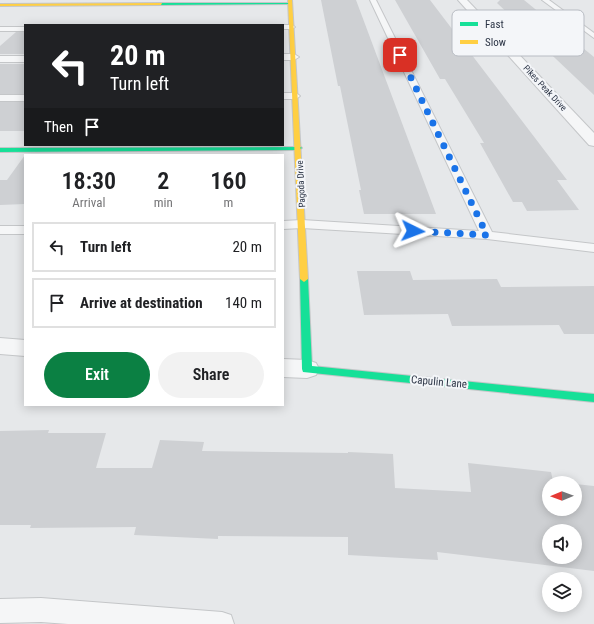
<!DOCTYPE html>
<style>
:root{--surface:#fff;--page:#f2f2f2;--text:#202124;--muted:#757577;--line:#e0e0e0;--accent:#0b8043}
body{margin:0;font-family:"Roboto Condensed",sans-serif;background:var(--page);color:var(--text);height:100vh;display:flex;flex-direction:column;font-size:15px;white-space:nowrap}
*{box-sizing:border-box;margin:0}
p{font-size:13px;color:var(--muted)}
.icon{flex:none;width:22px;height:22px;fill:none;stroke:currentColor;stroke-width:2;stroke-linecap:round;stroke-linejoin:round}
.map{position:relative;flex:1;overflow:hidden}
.details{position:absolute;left:24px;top:154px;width:260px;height:252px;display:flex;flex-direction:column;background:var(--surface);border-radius:0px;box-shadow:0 2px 10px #0003}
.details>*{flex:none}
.banner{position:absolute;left:24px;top:24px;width:260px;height:122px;border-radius:0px;box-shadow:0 2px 10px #0003;background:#202124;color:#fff;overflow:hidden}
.needle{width:26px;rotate:269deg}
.controls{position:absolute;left:542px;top:476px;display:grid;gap:8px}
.controls a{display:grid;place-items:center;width:40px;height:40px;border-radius:50%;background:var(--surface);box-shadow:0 2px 10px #0003;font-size:20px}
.pin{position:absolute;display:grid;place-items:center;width:34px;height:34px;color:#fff;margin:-17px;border-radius:8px;box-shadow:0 2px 6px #0006}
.me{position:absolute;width:44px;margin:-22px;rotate:93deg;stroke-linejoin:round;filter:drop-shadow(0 0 3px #0008)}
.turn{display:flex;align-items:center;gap:14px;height:84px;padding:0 20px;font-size:18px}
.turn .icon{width:52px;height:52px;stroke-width:2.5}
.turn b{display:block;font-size:28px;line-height:34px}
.then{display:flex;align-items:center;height:38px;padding:0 20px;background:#0003;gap:8px;font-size:15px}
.eta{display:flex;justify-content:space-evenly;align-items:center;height:68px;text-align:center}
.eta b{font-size:24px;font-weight:600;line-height:28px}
.cta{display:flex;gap:8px;margin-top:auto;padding:8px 20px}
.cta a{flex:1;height:46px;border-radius:24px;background:var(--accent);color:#fff;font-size:16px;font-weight:600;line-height:46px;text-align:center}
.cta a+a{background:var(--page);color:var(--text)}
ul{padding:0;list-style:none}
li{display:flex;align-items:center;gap:12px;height:50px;margin:0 8px 6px;padding:0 12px;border:2px solid var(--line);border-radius:0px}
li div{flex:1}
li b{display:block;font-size:15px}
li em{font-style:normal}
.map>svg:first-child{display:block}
.building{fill:#ced0d3;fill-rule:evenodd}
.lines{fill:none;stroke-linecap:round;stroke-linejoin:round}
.lane-casing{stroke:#c4c6c8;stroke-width:2}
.street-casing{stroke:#c4c6c8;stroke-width:2}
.fast-casing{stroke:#c4c6c8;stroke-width:2}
.slow-casing{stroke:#c4c6c8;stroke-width:2}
.lane{fill:#f5f6f7;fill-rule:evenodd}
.street{fill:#f5f6f7;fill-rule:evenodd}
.fast{fill:#16e098;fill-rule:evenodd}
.slow{fill:#ffcf43;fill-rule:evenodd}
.route{stroke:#1a73e8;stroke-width:7;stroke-dasharray:0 12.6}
.labels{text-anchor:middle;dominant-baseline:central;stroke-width:4;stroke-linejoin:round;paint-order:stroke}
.far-street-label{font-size:9px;fill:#2b3445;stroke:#f4f6f9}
.street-label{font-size:11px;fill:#2b3445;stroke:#f4f6f9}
.key{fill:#f4f6f9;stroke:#b8bcc3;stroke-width:1}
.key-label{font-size:11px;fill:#2b3445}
</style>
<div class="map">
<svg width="594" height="624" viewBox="0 0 594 624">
<rect width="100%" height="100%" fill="#e6e8ea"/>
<g class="building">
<path d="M 321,0 L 356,0 L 436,214 L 364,214 L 359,190 L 361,190 L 343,101 L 340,86 L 338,86 Z"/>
<path d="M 395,0 L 430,0 L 567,180 L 557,180 L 579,210 L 527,211 L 522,202 L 513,202 L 480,143 L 484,143 L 445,79 L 440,79 Z"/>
<path d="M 500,0 L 524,0 L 594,57 L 594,95 L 497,3 Z"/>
<path d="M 16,32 L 25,32 L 25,54 L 0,54 L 0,46 Z"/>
<rect x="0" y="64" width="25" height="30"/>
<rect x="0" y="102" width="25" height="29"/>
<path d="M 25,155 L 25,204 L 0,205 L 0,180 L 7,180 Z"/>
<path d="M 357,271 L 410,271 L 413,280 L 497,279 L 501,287 L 594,286 L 594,334 L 564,334 L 559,325 L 452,326 L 448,314 L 364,315 Z"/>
<path d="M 49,430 L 48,433 L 106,433 L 96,468 L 152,468 L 160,440 L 204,442 L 202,451 L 348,453 L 348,452 L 393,454 L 395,488 L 471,492 L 468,463 L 551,472 L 553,481 L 570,483 L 549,483 L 549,509 L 575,509 L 575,484 L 594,486 L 594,571 L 437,552 L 438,560 L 348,555 L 348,537 L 218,536 L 218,539 L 134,535 L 136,527 L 30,528 L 31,525 L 0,525 L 0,431 ZM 549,531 L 575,531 L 575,557 L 549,557 Z"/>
</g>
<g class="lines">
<defs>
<g id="lane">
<path d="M 370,0 L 376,0 L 492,232 L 594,244 L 594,252 L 487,239 L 302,228 L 283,229 L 283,221 L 302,220 L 479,231 Z"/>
<path d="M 542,0 L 549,0 L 594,33 L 594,38 Z"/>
<path d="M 283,25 L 292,25 L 295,27 L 292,29 L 283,29 Z"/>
<rect x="0" y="27" width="25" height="4"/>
<path d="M 283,93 L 296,93 L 300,96 L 296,99 L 283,99 Z"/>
<rect x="0" y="95" width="25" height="6"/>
<rect x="0" y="226" width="25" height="8"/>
<path d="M 41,598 L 222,612 L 231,615 L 234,624 L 68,624 L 41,622 L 0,623 L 0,599 Z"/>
</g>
<g id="street">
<path d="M 458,0 L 467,0 L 594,133 L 594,146 L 589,145 Z"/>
<path d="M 283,54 L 294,54 L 299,57 L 294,60 L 283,60 Z"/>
<rect x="0" y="56" width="25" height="6"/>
<path d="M 0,338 L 25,340 L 25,356 L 0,354 Z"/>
<path d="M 283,359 L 307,360 L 316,363 L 319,369 L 316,375 L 307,378 L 283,377 Z"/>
</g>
<g id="fast">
<path d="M 161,3 L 290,3 L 292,4 L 160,5 Z"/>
<path d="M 301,147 L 302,148 L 299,150 L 0,152 L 0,148 Z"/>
<path d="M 304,276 L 308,279 L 312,366 L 594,394 L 594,402 L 303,372 L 302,369 L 300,279 Z"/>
</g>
<g id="slow">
<path d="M 288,0 L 292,0 L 308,279 L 304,282 L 300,279 Z"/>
<path d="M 162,3 L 161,5 L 0,6 L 0,4 Z"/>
</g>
</defs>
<use href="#lane" class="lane-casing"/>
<use href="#street" class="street-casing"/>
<use href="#fast" class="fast-casing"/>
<use href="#slow" class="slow-casing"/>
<use href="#lane" class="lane"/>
<use href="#street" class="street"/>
<use href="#fast" class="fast"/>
<use href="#slow" class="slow"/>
</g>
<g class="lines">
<path class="route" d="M 400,55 L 487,235 L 413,231"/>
</g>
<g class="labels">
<g class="far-street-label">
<text transform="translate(545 88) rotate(47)">Pikes Peak Drive</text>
<text transform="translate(301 184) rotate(-93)">Pagoda Drive</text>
</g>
<g class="street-label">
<text transform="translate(439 382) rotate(5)">Capulin Lane</text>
</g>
</g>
<rect x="452" y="10" width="132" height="46" rx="6" class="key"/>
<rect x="460" y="22" width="18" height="4" fill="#16e098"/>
<rect x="460" y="40" width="18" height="4" fill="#ffcf43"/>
<g class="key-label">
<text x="485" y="28">Fast</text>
<text x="485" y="46">Slow</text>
</g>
</svg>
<div class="controls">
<a><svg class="needle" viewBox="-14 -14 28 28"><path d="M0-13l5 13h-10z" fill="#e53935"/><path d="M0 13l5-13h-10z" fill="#757577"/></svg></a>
<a><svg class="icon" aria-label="sound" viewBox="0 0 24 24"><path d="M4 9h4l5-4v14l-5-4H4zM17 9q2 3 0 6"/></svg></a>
<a><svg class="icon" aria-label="layers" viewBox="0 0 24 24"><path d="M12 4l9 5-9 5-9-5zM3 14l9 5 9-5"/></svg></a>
</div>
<div class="pin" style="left:400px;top:55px;background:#d93025"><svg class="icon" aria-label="arrive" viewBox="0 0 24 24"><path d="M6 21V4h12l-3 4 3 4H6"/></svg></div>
<svg class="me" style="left:413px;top:231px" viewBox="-20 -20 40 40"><path d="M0-17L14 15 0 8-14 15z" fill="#1a73e8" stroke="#fff" stroke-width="4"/></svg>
<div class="banner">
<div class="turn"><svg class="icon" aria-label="left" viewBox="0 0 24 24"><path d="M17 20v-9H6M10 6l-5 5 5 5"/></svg><div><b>20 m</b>Turn left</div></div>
<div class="then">Then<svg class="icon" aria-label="arrive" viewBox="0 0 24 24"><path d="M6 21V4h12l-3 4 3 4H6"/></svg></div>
</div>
<section class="details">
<div class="eta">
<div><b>18:30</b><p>Arrival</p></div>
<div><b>2</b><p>min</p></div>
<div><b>160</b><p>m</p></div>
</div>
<ul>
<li><svg class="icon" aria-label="left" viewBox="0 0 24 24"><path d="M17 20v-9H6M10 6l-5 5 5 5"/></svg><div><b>Turn left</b></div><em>20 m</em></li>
<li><svg class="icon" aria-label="arrive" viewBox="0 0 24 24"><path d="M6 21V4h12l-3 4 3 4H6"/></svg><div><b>Arrive at destination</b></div><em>140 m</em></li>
</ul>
<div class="cta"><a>Exit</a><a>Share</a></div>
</section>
</div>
